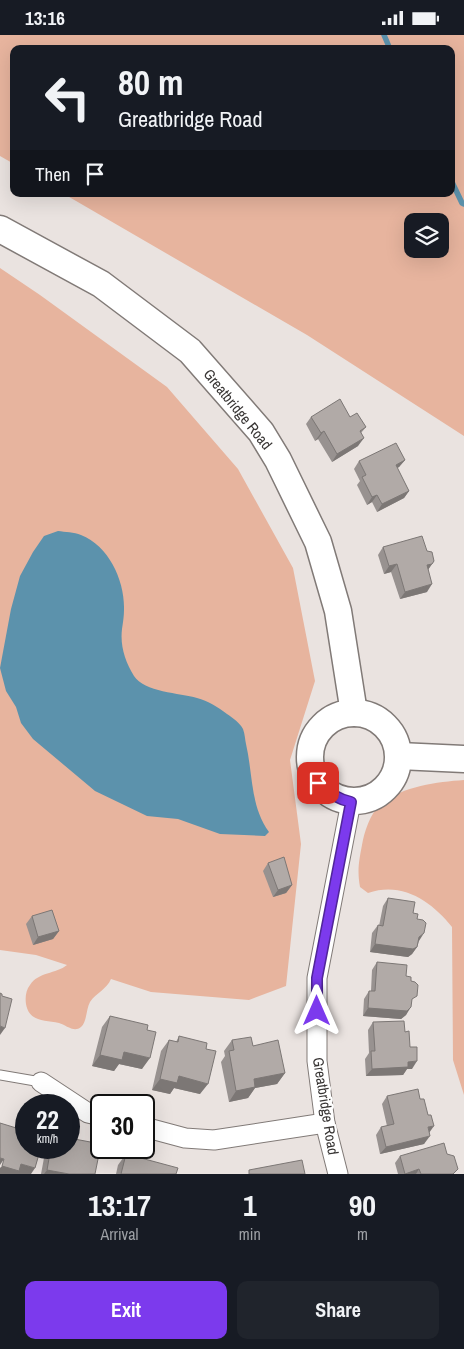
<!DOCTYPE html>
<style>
:root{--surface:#171b24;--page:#20242c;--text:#f1f3f6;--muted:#9ea1a6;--accent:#7c3aed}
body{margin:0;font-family:"Archivo Narrow",sans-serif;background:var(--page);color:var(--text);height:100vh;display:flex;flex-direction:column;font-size:19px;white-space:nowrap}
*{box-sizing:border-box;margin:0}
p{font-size:16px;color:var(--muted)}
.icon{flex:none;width:28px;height:28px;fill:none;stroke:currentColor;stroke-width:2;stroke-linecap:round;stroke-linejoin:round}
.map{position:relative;height:1139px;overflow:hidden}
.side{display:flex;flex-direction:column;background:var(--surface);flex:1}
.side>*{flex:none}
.banner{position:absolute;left:10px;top:10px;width:445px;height:152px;border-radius:10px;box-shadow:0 5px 20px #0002;background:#171b24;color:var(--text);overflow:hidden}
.controls{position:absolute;left:404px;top:178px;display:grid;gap:10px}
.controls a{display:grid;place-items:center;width:45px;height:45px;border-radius:10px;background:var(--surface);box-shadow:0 5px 20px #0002;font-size:25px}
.speed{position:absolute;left:15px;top:1059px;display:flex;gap:10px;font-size:25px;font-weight:700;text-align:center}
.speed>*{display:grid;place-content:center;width:65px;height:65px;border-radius:50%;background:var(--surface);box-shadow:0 5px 20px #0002;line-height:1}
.speed small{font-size:12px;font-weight:400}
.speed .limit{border:2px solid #111;border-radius:8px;background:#fff;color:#111}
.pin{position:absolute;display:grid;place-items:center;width:42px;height:42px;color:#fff;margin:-21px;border-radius:10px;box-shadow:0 2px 8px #0006}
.me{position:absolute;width:55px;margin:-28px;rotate:0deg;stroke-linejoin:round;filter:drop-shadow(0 0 4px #0008)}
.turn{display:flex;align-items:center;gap:18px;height:105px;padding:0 25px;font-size:22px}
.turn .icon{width:65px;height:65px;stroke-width:2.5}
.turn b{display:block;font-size:35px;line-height:42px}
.then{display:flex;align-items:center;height:48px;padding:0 25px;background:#0003;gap:10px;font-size:19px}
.eta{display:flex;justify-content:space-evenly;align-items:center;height:85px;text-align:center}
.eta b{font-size:30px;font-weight:700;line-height:35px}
.button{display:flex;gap:10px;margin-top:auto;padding:10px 25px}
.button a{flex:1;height:58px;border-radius:10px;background:var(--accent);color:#fff;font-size:20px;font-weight:700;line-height:58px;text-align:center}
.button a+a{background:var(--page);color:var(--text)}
.status{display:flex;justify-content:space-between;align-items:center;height:35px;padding:0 25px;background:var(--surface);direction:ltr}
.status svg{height:14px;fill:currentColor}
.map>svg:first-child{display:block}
.green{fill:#e7b49e;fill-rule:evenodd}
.water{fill:#5c92ac}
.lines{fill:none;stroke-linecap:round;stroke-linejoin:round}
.stream{stroke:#5c92ac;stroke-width:5.5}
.lane-casing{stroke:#817a77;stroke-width:11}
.street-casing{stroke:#817a77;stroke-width:21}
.secondary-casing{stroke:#817a77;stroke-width:29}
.lane{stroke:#fff;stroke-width:9}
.street{stroke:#fff;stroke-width:19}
.secondary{stroke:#fff;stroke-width:26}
.wall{fill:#989290}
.shaded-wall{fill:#7c7775}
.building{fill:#b1aaa7;stroke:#7c7775}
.route-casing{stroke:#51269a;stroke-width:12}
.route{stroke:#7c3aed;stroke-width:9}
.labels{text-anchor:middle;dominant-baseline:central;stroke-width:4.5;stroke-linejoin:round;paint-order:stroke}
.street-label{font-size:15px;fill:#383534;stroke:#fff}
</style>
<div class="status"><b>13:16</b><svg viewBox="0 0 49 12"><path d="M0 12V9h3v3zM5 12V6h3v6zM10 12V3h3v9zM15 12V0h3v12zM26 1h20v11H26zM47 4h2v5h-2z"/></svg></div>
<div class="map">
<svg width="464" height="1139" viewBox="0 0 464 1139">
<rect width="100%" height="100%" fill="#eae3e0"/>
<g class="green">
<path d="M 0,0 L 464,0 L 464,401 L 307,300 L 64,159 L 451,159 L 451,14 L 14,14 L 14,129 L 0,121 ZM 412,186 L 440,186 L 440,214 L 412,214 Z"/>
<path d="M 0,233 L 40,260 L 167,352 L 238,434 L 293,533 L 315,646 L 290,725 L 301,809 L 286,951 L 249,965 L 151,957 L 111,944 C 107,954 96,958 90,967 C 86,974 87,987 81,992 C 74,998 66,990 59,988 C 45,985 29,987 26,969 C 25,962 26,955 30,950 C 38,937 56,939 67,930 L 36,920 L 0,915 Z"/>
<path d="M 464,745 L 464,1060 L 453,1025 L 452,892 C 432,867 403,846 368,858 L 360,852 C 357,835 359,826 362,810 C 364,798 370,778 381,769 C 403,751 437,747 464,745 Z"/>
</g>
<path class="water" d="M 58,496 C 65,497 74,497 81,500 C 109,511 125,546 124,575 C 124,581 123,587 122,594 C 120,611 125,626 134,641 C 144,657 180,658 197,663 C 208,666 218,672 227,679 C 233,683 240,688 243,694 C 245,699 245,705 246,709 C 253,739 250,771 269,797 L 265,801 L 220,799 L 178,784 L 147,781 L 95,756 L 33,704 L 21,688 L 16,672 L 6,656 L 0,633 L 11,574 L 20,541 L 33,517 L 44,501 Z"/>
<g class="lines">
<g class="stream">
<path d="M 384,0 L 390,14"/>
<path d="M 451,145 L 462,168 L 464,169"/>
</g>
<defs>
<path id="lane" d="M 0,1040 L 41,1047"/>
<g id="street">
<path d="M 41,1047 L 88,1078 L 101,1081"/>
<path d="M 144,1092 L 185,1103 L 214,1105 L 325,1088"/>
<path d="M 338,1139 L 325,1088 L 317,1026 L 317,943 L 351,767"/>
</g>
<g id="secondary">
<path d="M 0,194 L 101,249 L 190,316 L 261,397 L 278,425 L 318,507 L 338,576 L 354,678"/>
<circle cx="354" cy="722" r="44"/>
<path d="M 399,721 L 464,724"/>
</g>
</defs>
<use href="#lane" class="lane-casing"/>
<use href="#street" class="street-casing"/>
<use href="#secondary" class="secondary-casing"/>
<use href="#lane" class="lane"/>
<use href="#street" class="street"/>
<use href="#secondary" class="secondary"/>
</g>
<g class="wall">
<path d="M 311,382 L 350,382 L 366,392 L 361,398 L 358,411 L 332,427 L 318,404 L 315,406 L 306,389 Z"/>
<path d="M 405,425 L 399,432 L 397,433 L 409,456 L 404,463 L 377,477 L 372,467 L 367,470 L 357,450 L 360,446 L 354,434 L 359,426 Z"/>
<path d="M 383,512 L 427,516 L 434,526 L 428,535 L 427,557 L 400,564 L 391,537 L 384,539 L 378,520 Z"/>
<path d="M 268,828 L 292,850 L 286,858 L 273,862 L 263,836 Z"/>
<path d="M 388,863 L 413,878 L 417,884 L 419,906 L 417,912 L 412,919 L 408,922 L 370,917 L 372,898 L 378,890 L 379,891 L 383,871 Z"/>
<path d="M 32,881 L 59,896 L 53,904 L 33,910 L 26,889 Z"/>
<path d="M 377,927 L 406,941 L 411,946 L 411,969 L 406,980 L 401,984 L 363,981 L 364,964 L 369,956 L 371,956 L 372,935 Z"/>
<path d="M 110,981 L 147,995 L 142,1034 L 119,1029 L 114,1036 L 92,1031 L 102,992 Z"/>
<path d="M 373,987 L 405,997 L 410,1012 L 412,1034 L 407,1034 L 403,1040 L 366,1041 L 365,1024 L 369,1018 L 368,995 Z"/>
<path d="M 179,1001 L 206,1014 L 200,1059 L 174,1053 L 170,1059 L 152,1055 L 161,1016 L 169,1005 L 176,1007 Z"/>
<path d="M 232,1005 L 253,1011 L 285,1038 L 277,1049 L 255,1053 L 248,1063 L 229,1067 L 221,1027 L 225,1021 L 224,1016 Z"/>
<path d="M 387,1061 L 429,1098 L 424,1109 L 380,1119 L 376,1100 L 381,1092 L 387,1091 L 382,1069 Z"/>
<path d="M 46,1112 L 69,1112 L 95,1139 L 41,1139 Z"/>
<path d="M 126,1119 L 176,1139 L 116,1139 L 118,1130 Z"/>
<path d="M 400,1121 L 454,1139 L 398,1139 L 395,1128 Z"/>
</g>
<g class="shaded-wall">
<path d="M 324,396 L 318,404 L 315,406 L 321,398 Z"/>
<path d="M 364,403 L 358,411 L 332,427 L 337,419 Z"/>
<path d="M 405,425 L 399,432 L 390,437 L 396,430 Z"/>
<path d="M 409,456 L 404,463 L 377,477 L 382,469 Z"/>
<path d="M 377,460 L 372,467 L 367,470 L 372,462 Z"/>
<path d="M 397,529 L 391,537 L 384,539 L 389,531 Z"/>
<path d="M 432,529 L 427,536 L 427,530 Z"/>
<path d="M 432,549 L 427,557 L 400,564 L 405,557 Z"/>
<path d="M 292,850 L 286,858 L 273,862 L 278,855 Z"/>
<path d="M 59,896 L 53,904 L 33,910 L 38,902 Z"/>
<path d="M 424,898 L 419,906 L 413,909 L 419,902 Z"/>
<path d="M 375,909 L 417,912 L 412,919 L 408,922 L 370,917 Z"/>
<path d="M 411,972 L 406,980 L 401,984 L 363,981 L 368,973 Z"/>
<path d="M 0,991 L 5,993 L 0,1000 Z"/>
<path d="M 124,1017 L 150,1023 L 142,1034 L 119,1029 L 114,1036 L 92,1031 L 100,1020 Z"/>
<path d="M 417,1026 L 412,1034 L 407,1034 L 403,1040 L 366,1041 L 372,1034 L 408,1027 Z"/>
<path d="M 285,1038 L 277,1049 L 255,1053 L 248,1063 L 229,1067 L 236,1056 L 254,1044 Z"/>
<path d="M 179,1041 L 208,1049 L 200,1059 L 174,1053 L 170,1059 L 152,1055 L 160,1044 Z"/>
<path d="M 434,1091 L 429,1098 L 428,1092 Z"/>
<path d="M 430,1101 L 424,1109 L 380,1119 L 386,1112 Z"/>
<path d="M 0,1123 L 4,1124 L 0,1130 Z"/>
<path d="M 21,1129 L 35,1133 L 31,1139 L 0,1139 L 0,1133 L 2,1131 Z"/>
<path d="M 419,1134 L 416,1139 L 405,1139 Z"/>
<path d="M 47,1135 L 69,1139 L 44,1139 Z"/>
</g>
<g class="building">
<path d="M 340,364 L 350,382 L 357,378 L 366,392 L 360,396 L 364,403 L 337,419 L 324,396 L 321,398 L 311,382 Z"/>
<path d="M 396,408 L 405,425 L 396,430 L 409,456 L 382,469 L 377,460 L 372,462 L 362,442 L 366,440 L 359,426 Z"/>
<path d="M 422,501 L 427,516 L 432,517 L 434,526 L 432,529 L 427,530 L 432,549 L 405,557 L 397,529 L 389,531 L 383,512 Z"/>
<path d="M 284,822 L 292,850 L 278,855 L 268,828 Z"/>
<path d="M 388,863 L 415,867 L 413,878 L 418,879 L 417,884 L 423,885 L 426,888 L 424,898 L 419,902 L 417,912 L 413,914 L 375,909 L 378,890 L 383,891 Z"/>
<path d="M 52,875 L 59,896 L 38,902 L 32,881 Z"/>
<path d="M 377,927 L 407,930 L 406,941 L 411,942 L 411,946 L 415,947 L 418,950 L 417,961 L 412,964 L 411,972 L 407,976 L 368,973 L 369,956 L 375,956 Z"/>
<path d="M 0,958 L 2,959 L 2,961 L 12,964 L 5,993 L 0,991 Z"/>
<path d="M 110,981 L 148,990 L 147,995 L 156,997 L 150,1023 L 124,1017 L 122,1025 L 100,1020 Z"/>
<path d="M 404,986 L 405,997 L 409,996 L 410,1012 L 417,1012 L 417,1026 L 408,1027 L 408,1032 L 372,1034 L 371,1016 L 375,1016 L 373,987 Z"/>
<path d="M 179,1001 L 207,1008 L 206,1014 L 216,1016 L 208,1049 L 179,1041 L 177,1048 L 160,1044 L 169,1005 L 178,1007 Z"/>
<path d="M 251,1002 L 253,1011 L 278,1005 L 285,1038 L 254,1044 L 255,1052 L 236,1056 L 229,1016 L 234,1015 L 232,1005 Z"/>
<path d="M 418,1054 L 420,1064 L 424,1064 L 428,1080 L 431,1080 L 434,1091 L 428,1092 L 430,1101 L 386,1112 L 381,1092 L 394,1089 L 387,1061 Z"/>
<path d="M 0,1088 L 26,1096 L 26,1112 L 41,1112 L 35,1133 L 21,1129 L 19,1136 L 2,1131 L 4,1124 L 0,1123 Z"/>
<path d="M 69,1103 L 101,1109 L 95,1139 L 69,1139 L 47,1135 L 51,1112 L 69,1112 Z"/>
<path d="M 444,1108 L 447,1119 L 454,1121 L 458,1134 L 453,1139 L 421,1139 L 419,1134 L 405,1139 L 400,1121 Z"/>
<path d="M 126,1119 L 178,1133 L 176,1139 L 121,1139 Z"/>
<path d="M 302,1125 L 305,1139 L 249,1139 L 249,1135 Z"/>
</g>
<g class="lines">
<defs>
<path id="route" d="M 317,976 L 317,943 L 351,767 C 337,764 328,758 318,748"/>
</defs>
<use href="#route" class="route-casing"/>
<use href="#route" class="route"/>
</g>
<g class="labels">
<g class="street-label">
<text transform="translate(238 374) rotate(51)">Greatbridge Road</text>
<text transform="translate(326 1071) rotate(81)">Greatbridge Road</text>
</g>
</g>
</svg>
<div class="controls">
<a><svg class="icon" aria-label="layers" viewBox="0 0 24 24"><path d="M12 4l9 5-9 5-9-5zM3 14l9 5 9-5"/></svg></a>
</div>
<div class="speed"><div>22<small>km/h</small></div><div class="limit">30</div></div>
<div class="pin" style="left:318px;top:748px;background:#d93025"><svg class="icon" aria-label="arrive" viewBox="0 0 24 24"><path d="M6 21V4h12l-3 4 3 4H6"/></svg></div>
<svg class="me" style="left:317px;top:976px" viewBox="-20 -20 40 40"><path d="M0-17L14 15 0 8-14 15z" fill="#7c3aed" stroke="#fff" stroke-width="4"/></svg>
<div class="banner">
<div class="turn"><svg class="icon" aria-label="left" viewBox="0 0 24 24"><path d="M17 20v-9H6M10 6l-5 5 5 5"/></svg><div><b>80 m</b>Greatbridge Road</div></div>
<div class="then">Then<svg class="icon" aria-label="arrive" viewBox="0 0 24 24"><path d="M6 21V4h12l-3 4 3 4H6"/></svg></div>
</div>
</div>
<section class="side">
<div class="eta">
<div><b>13:17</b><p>Arrival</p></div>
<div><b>1</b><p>min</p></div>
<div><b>90</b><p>m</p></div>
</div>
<div class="button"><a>Exit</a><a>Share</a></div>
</section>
